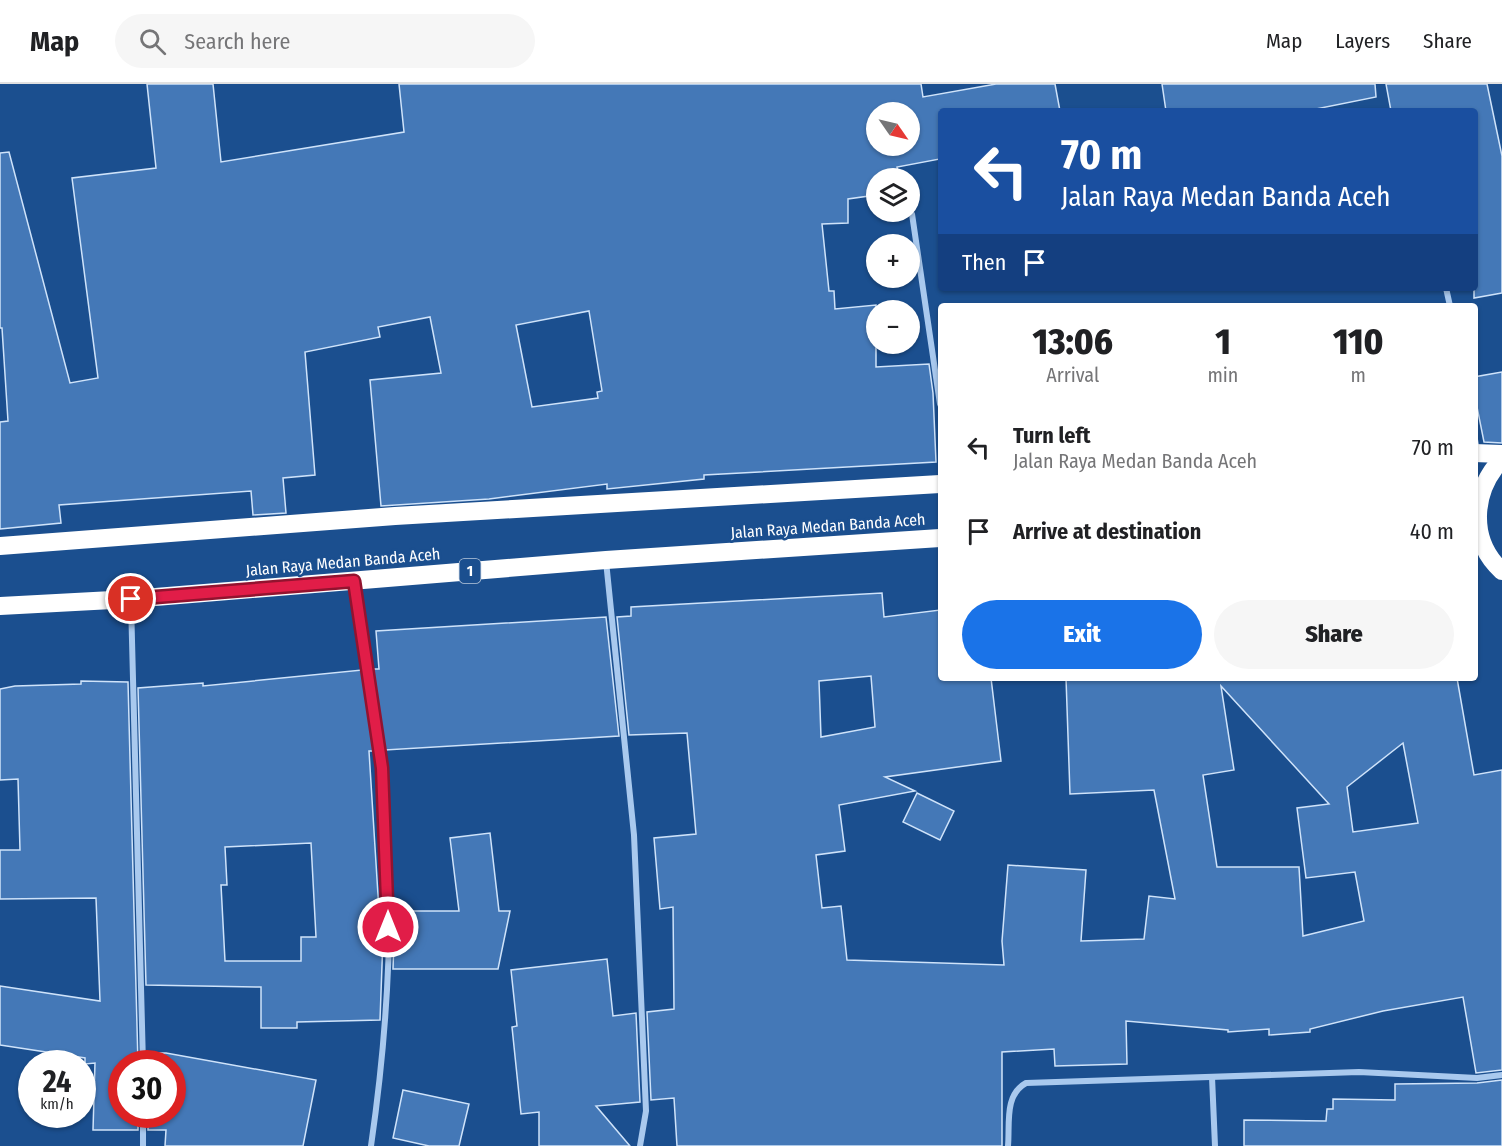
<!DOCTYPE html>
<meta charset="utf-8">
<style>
:root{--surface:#fff;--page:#f6f6f6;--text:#202124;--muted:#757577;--line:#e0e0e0;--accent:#1a73e8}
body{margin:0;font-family:"Fira Sans Condensed",sans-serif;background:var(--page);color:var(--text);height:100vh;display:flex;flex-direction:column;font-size:22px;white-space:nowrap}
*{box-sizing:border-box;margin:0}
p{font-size:20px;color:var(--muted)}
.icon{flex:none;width:33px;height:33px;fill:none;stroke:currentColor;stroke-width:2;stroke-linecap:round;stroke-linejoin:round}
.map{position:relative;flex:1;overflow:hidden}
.side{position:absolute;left:938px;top:219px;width:540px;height:378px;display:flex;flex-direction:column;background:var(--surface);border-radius:6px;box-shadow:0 2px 4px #0004}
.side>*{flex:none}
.banner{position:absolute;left:938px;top:24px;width:540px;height:183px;border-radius:6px;box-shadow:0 2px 4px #0004;background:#1a4fa0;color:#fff;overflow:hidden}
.needle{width:39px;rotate:124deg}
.buttons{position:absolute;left:866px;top:18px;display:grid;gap:12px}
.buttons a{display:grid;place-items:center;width:54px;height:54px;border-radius:50%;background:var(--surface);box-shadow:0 2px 4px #0004;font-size:30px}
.speed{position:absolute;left:18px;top:966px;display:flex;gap:12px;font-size:30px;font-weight:700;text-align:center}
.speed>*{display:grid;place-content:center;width:78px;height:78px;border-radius:50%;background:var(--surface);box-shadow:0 2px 4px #0004;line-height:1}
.speed small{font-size:15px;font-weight:400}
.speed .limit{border:9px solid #d22;background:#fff;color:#111}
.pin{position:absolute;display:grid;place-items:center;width:51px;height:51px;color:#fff;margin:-26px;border:3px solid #fff;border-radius:50%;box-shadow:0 2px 6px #0007}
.me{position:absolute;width:66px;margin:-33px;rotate:0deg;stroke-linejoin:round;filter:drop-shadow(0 0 4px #0008)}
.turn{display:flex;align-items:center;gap:21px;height:126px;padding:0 24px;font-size:27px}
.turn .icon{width:78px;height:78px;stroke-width:2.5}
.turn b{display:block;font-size:42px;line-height:51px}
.then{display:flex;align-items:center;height:57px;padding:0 24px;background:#0003;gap:12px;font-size:22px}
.eta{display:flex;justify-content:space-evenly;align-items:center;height:102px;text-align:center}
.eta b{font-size:36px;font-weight:800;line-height:42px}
.action{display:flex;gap:12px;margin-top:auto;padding:12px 24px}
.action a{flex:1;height:69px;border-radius:36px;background:var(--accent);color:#fff;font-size:24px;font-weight:800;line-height:69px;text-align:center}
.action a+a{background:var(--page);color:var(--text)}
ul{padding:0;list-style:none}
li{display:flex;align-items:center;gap:18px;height:84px;padding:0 24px}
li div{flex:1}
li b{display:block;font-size:22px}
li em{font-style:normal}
header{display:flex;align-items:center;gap:36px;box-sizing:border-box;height:84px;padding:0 30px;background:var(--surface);border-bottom:2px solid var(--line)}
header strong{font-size:28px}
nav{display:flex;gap:33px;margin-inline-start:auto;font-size:21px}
.search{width:420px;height:54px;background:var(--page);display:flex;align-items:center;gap:15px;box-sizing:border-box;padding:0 21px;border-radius:33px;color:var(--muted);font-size:22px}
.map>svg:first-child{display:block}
.building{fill:#4478b7;stroke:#cfe3fa;stroke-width:1.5;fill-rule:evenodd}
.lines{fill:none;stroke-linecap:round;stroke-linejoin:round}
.street{stroke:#a9c9ee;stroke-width:6}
.highway{stroke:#fff;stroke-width:18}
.route-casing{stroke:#92132f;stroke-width:15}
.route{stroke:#e11d48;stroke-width:10}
.labels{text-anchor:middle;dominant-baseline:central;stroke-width:5;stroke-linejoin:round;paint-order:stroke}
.shield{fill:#1b4f8f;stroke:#bbcadd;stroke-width:1.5}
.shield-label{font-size:15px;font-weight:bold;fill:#fff}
.street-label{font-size:16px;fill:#fff;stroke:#1b4f8f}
</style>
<header>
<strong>Map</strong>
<div class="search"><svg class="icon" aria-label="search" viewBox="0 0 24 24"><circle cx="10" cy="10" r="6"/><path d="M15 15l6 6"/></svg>Search here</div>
<nav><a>Map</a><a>Layers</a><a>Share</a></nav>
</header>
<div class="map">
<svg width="1502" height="1062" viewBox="0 0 1502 1062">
<rect width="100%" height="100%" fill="#1b4f8f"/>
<g class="building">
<path d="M 147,0 L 213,0 L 221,78 L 404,48 L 399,0 L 921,0 L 923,13 L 996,0 L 1055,0 L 1060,27 L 940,27 L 940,75 L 897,83 L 899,94 L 876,94 L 876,111 L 848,115 L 848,139 L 822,140 L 829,207 L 834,207 L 835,225 L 876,221 L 876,283 L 929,280 L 933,309 L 936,378 L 704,391 L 704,395 L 607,405 L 607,400 L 489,415 L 381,422 L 370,296 L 441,289 L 430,233 L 378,243 L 380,253 L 305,268 L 315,391 L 283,394 L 286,429 L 253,431 L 251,407 L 59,421 L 61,439 L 0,445 L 0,338 L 8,337 L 2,244 L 0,244 L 0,69 L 9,68 L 70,299 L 98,294 L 72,94 L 156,84 ZM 876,28 L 909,28 L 909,62 L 876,62 ZM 589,227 L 602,307 L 597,308 L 598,314 L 532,323 L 516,241 Z"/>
<path d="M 1162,0 L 1375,0 L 1376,13 L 1306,27 L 1166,27 Z"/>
<path d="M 1386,0 L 1487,0 L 1502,72 L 1502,209 L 1474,214 L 1474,27 L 1391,27 Z"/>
<path d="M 1502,288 L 1502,359 L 1484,358 L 1474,308 L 1474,293 Z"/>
<path d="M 882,509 L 884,533 L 940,526 L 940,594 L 991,594 L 1001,677 L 885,693 L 915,707 L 839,721 L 845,767 L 816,771 L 822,824 L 841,822 L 847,876 L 1004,881 L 1002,857 L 1008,781 L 1086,786 L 1081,857 L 1144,855 L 1149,812 L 1175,815 L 1154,706 L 1070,710 L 1066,594 L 1457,594 L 1474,691 L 1502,686 L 1502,986 L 1476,989 L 1463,913 L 1383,927 L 1310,945 L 1310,948 L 1269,951 L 1269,945 L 1228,948 L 1228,946 L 1126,937 L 1127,980 L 1055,982 L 1054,965 L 1002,968 L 1002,1062 L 677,1062 L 674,1014 L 651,1016 L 647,928 L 674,925 L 673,823 L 660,825 L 654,754 L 696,750 L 687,649 L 629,651 L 617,533 L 631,532 L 631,523 ZM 871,592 L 875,643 L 821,653 L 819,597 ZM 1221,602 L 1329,720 L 1297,724 L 1306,794 L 1355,788 L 1364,837 L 1303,852 L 1299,783 L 1217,783 L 1203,691 L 1234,686 ZM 1403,659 L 1418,739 L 1353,748 L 1347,703 Z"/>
<path d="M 606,533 L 619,652 L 385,666 L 373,585 L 379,585 L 376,547 Z"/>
<path d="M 362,586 L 374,667 L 369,667 L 379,827 L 384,827 L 380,936 L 297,938 L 297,944 L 261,944 L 261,903 L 146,901 L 138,604 L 203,599 L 203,602 ZM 311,759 L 316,853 L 301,853 L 301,877 L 225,877 L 221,801 L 227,801 L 225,763 Z"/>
<path d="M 81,597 L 128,598 L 138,980 L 122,980 L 122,1030 L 138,1030 L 138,1046 L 93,1046 L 95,979 L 85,980 L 85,974 L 0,961 L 0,902 L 100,917 L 96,814 L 0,815 L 0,766 L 20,766 L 18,695 L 0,696 L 0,605 L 15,602 L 81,600 Z"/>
<path d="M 917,709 L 954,727 L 940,756 L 903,738 Z"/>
<path d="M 490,749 L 499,827 L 510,827 L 498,885 L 393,885 L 395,827 L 459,827 L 450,754 Z"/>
<path d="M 607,875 L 613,932 L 636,929 L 640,1018 L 596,1022 L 630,1062 L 539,1062 L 539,1028 L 521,1030 L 512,943 L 517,942 L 511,886 Z"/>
<path d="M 148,969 L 166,969 L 316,996 L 303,1062 L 165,1062 L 166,1046 L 148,1046 L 148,1030 L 172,1030 L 172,980 L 148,980 Z"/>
<path d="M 1502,996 L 1502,1062 L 1244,1062 L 1244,1036 L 1326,1037 L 1327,1025 L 1333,1025 L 1333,1015 L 1395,1016 L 1395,1000 L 1477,999 Z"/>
<path d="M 403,1006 L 469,1020 L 459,1062 L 429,1062 L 393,1054 Z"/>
</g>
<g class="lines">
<g class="street">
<path d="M 912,130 L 940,320"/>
<path d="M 1446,204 L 1450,222"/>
<path d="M 1474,350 L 1477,366"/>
<path d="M 606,477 L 634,751 L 646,1027 L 640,1062"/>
<path d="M 354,500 C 363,562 375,623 382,685 C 396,810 389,938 371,1062"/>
<path d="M 131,518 L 143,980"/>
<path d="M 1212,993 L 1215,1062"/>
<path d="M 143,1062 L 143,1030"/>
<path d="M 1008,1062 C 1010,1040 1004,1011 1026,999 L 1359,988 L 1477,994 L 1502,991"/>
</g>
<g class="highway">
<path d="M 1474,369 L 1502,370"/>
<path d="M 1502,375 C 1472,407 1468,456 1502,487"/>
<path d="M 0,462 L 395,432 L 940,400"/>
<path d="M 0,522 L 131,515 L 606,476 L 940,454"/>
</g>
</g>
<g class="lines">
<defs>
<path id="route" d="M 131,515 L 354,497 L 382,684 L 388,843"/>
</defs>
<use href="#route" class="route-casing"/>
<use href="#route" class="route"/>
</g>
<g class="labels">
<rect class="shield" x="459.5" y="475" width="21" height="24" rx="4.5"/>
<g class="shield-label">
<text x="470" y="487">1</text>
</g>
<g class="street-label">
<text transform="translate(828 442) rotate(-4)">Jalan Raya Medan Banda Aceh</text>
<text transform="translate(343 478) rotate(-5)">Jalan Raya Medan Banda Aceh</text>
</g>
</g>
</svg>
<div class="buttons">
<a><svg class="needle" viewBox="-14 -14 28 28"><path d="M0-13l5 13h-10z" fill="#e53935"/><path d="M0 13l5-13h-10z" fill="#757577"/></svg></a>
<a><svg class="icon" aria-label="layers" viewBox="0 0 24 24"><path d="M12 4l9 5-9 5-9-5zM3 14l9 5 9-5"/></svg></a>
<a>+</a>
<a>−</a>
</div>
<div class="speed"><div>24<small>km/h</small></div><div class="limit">30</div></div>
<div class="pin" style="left:131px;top:515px;background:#d93025"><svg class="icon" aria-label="arrive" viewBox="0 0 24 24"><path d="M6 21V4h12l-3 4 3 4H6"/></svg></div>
<svg class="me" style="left:388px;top:843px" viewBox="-20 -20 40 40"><circle r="17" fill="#e11d48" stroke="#fff" stroke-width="3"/><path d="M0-11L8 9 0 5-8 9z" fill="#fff"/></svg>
<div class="banner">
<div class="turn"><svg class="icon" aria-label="left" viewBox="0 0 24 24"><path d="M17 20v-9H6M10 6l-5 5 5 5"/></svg><div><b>70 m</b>Jalan Raya Medan Banda Aceh</div></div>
<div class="then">Then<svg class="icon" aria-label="arrive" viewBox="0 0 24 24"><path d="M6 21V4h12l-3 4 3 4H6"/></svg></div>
</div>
<section class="side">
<div class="eta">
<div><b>13:06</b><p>Arrival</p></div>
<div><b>1</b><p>min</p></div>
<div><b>110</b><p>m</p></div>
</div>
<ul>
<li><svg class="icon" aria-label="left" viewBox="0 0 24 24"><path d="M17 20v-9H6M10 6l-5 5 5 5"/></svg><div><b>Turn left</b><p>Jalan Raya Medan Banda Aceh</p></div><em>70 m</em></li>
<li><svg class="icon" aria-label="arrive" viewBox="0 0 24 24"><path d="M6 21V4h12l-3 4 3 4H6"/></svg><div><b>Arrive at destination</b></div><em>40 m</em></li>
</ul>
<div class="action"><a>Exit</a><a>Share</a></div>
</section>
</div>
